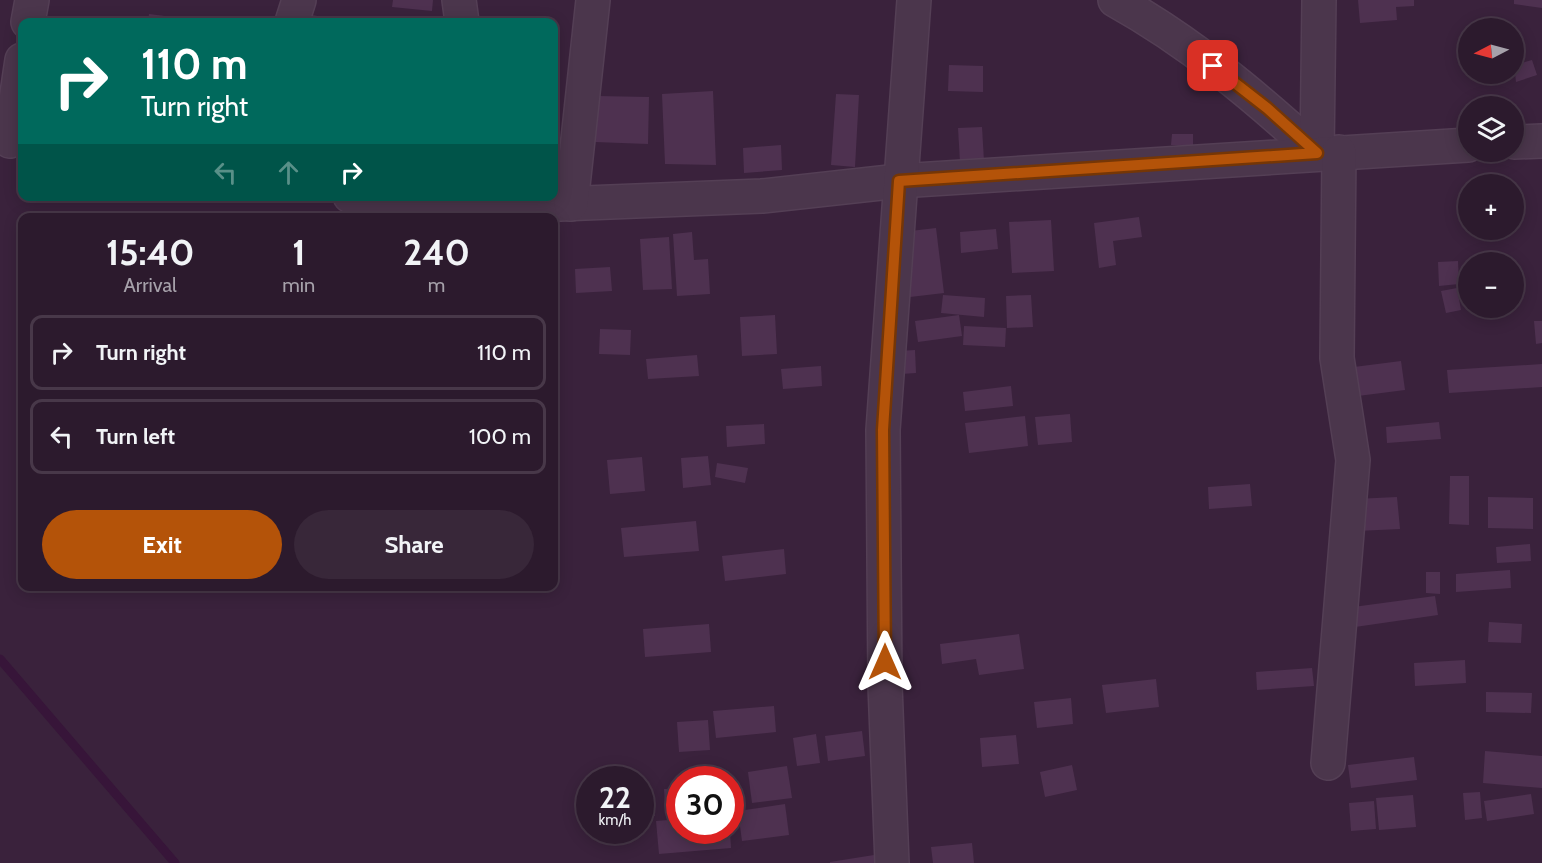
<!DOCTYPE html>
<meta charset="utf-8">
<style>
:root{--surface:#2c1a2d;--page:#382739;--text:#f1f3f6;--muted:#a6a1aa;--line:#483849;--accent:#b45309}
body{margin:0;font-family:Cabin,sans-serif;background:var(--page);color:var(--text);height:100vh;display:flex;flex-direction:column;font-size:22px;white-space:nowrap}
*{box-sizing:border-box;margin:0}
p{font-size:20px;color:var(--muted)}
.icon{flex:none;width:33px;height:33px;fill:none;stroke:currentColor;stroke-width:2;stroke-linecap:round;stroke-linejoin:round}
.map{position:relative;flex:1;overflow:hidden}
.panel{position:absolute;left:18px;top:213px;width:540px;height:378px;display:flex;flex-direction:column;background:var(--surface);border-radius:12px;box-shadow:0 3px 15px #0003,0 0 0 2px var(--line)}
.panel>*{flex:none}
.banner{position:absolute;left:18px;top:18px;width:540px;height:183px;border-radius:12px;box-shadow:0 3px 15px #0003,0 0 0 2px var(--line);background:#00695c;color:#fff;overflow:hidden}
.needle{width:39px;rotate:264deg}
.fabs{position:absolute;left:1458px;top:18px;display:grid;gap:12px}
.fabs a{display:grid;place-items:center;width:66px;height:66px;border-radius:50%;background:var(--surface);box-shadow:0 3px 15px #0003,0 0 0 2px var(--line);font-size:30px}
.speed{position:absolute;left:576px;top:766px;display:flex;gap:12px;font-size:30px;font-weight:700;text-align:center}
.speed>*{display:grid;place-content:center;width:78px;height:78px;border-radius:50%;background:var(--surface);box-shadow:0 3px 15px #0003,0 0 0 2px var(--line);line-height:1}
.speed small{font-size:15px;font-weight:400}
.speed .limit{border:9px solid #d22;background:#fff;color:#111}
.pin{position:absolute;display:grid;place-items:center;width:51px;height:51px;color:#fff;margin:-26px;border-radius:12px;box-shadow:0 3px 9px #0006}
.me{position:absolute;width:66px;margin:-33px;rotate:0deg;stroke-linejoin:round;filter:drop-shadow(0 0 4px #0008)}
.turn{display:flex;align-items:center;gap:21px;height:126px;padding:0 24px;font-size:27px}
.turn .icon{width:78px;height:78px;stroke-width:2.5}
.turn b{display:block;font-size:42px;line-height:51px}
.lanes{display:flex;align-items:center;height:57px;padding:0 24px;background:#0003;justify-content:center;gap:30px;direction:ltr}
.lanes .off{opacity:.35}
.eta{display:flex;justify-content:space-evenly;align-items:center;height:102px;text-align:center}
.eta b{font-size:36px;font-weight:700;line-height:42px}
.button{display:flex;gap:12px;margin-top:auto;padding:12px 24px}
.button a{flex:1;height:69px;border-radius:36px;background:var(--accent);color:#fff;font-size:24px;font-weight:700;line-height:69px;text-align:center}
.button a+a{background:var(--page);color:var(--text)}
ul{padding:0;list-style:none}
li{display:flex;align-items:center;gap:18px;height:75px;margin:0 12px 9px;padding:0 12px;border:3px solid var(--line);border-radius:12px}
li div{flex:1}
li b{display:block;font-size:22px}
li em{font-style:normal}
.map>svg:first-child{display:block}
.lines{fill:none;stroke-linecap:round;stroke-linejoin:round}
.stream{stroke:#371539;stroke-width:9}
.building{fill:#4e3150}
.minor-casing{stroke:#543f55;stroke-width:36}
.minor{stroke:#4b364c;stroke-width:33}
.route-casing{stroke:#753606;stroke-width:15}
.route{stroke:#b45309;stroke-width:10}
</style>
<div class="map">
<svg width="1542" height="863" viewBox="0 0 1542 863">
<rect width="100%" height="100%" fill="#3a223c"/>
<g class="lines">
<path class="stream" d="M 0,659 L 175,863"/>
</g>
<g class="building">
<path d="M 393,0 L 433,0 L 432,11 L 392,7 Z"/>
<path d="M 1358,0 L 1414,0 L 1414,6 L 1396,7 L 1397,20 L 1360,23 Z"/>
<path d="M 1514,0 L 1542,0 L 1542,8 L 1514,4 Z"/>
<path d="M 149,14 L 204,21 L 204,22 L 148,22 Z"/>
<path d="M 312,15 L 344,21 L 344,22 L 311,22 Z"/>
<path d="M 1480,23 L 1495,23 L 1495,28 L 1479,28 Z"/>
<path d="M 1532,60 L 1537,75 L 1516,82 L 1514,65 Z"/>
<path d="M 949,65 L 983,66 L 983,92 L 948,91 Z"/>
<path d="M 713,91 L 716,165 L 665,164 L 662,94 Z"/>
<path d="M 836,94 L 859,95 L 855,167 L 831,165 Z"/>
<path d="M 597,96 L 649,97 L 648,144 L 595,142 Z"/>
<path d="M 982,127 L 984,161 L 960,162 L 958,128 Z"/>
<path d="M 1172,134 L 1193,134 L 1193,146 L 1171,145 Z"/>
<path d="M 781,145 L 782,170 L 744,173 L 743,148 Z"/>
<path d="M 1139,217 L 1142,237 L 1113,241 L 1116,265 L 1099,268 L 1094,223 Z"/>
<path d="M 1051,220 L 1054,271 L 1012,273 L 1009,222 Z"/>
<path d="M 936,228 L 944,293 L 910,297 L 902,232 Z"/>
<path d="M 996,229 L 998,249 L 961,253 L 960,232 Z"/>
<path d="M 692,232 L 694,260 L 708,259 L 710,294 L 677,296 L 673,234 Z"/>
<path d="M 669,237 L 672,289 L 643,290 L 640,239 Z"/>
<path d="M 1458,261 L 1459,284 L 1439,286 L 1438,262 Z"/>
<path d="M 610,267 L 612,291 L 576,293 L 575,269 Z"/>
<path d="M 1457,288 L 1461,310 L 1446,313 L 1441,291 Z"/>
<path d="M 943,295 L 985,298 L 984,317 L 941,313 Z"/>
<path d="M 1031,295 L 1033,327 L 1007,328 L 1006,296 Z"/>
<path d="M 775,315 L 777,354 L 742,356 L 740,317 Z"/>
<path d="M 959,315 L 962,336 L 918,342 L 915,321 Z"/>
<path d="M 1534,321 L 1542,321 L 1542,343 L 1536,344 Z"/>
<path d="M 964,326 L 1006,328 L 1005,347 L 963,345 Z"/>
<path d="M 600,329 L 631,330 L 630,355 L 599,354 Z"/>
<path d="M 915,350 L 916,373 L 901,374 L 900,351 Z"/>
<path d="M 697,355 L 699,376 L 648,379 L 646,359 Z"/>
<path d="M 1401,361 L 1405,390 L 1350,397 L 1346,368 Z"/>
<path d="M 1542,364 L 1542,387 L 1449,393 L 1447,370 Z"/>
<path d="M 821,366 L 822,386 L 783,389 L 781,369 Z"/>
<path d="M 1011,386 L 1013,406 L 965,411 L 963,392 Z"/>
<path d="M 1070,414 L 1072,442 L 1038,445 L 1035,417 Z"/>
<path d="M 1025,416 L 1028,446 L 969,453 L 965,423 Z"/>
<path d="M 1439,422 L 1441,439 L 1387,443 L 1386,427 Z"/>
<path d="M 764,424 L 765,444 L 727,447 L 726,426 Z"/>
<path d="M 708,456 L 711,485 L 683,488 L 681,458 Z"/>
<path d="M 642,457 L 645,491 L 610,494 L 607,460 Z"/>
<path d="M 717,463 L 748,468 L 745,483 L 715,477 Z"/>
<path d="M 1450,476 L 1469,476 L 1469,525 L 1449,524 Z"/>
<path d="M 1250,484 L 1252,506 L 1209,509 L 1208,487 Z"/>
<path d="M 1397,497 L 1400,529 L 1357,531 L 1355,499 Z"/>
<path d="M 1488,497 L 1533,498 L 1533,529 L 1488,528 Z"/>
<path d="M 696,521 L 699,551 L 624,557 L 621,528 Z"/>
<path d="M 1530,544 L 1531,561 L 1497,563 L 1496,547 Z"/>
<path d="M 784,549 L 786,574 L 725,581 L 722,556 Z"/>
<path d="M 1510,570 L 1511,588 L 1456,592 L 1456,574 Z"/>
<path d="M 1426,572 L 1440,572 L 1440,594 L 1426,593 Z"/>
<path d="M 1435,596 L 1438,615 L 1355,627 L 1353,607 Z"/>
<path d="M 1489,622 L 1522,624 L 1521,643 L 1488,642 Z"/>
<path d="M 709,624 L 711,652 L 645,657 L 643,629 Z"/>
<path d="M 1019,634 L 1024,669 L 979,675 L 976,659 L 942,664 L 940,644 Z"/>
<path d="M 1465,660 L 1466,683 L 1415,686 L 1414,663 Z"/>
<path d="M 1312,668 L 1314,686 L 1257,690 L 1256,672 Z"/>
<path d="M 1156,679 L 1159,707 L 1106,713 L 1102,685 Z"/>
<path d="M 1486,692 L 1532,693 L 1531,713 L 1486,712 Z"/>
<path d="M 1071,698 L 1073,724 L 1037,728 L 1034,702 Z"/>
<path d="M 774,706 L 776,732 L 716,738 L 713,711 Z"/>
<path d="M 708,720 L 710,750 L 679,752 L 677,722 Z"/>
<path d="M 862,731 L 865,756 L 828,761 L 825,736 Z"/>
<path d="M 816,734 L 820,763 L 797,766 L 793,738 Z"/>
<path d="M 1016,735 L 1019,764 L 982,767 L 980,738 Z"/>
<path d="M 1485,751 L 1542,756 L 1542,788 L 1483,783 Z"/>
<path d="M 1414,757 L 1417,780 L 1351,788 L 1348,765 Z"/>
<path d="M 1072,765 L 1077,790 L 1045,797 L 1040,772 Z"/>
<path d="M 787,766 L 792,798 L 752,803 L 748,772 Z"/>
<path d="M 664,789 L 680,789 L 680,804 L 665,805 Z"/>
<path d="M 1480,792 L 1482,818 L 1465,820 L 1463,793 Z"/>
<path d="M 1531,794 L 1534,814 L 1487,821 L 1484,801 Z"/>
<path d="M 1413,795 L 1416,827 L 1379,830 L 1376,798 Z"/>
<path d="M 652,796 L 655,816 L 640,817 L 640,798 Z"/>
<path d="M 1374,801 L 1376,829 L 1351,831 L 1349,803 Z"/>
<path d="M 785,804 L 789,835 L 742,841 L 738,811 Z"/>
<path d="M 680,819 L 680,831 L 730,831 L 731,848 L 659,854 L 656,821 Z"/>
<path d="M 972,843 L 974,863 L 933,863 L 931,847 Z"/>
<path d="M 874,855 L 875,863 L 830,863 L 830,862 Z"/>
</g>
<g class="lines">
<defs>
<g id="minor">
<path d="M 459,0 L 462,22"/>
<path d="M 1115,0 C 1189,41 1255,96 1317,153"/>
<path d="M 28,22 L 32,0"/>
<path d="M 292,22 L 299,0"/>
<path d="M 10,141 L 22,60"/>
<path d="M 1514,142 L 1542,141"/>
<path d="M 1317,153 L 1319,0"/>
<path d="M 350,196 L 535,205 L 762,196 L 899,181 L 1468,145"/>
<path d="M 571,204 L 593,0"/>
<path d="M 1328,763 L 1353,460 L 1337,358 L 1339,152"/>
<path d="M 892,863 L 885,685 L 883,430 L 914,0"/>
</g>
</defs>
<use href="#minor" class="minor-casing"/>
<use href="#minor" class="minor"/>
</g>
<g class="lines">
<defs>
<path id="route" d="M 885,662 L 883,430 L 899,181 L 1317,153 L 1267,108 L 1213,66"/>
</defs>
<use href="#route" class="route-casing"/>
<use href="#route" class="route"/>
</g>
</svg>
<div class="fabs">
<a><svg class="needle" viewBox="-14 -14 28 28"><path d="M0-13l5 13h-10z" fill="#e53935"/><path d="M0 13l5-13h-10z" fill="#a6a1aa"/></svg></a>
<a><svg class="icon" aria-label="layers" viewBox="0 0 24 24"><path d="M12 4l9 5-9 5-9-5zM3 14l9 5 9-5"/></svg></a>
<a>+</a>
<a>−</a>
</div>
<div class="speed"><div>22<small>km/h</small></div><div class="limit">30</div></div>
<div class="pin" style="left:1213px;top:66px;background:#d93025"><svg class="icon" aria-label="arrive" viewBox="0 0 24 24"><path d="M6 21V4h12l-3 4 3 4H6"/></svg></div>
<svg class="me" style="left:885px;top:662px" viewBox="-20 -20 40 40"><path d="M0-17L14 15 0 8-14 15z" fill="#b45309" stroke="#fff" stroke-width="4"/></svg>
<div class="banner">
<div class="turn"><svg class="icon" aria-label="right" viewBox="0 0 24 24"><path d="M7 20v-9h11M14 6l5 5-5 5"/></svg><div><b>110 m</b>Turn right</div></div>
<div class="lanes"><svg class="icon off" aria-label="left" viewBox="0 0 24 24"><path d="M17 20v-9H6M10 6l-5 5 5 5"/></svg><svg class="icon off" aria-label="ahead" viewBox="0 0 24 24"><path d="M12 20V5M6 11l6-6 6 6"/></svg><svg class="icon" aria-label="right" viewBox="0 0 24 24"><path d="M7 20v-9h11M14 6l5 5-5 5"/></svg></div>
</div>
<section class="panel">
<div class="eta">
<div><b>15:40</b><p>Arrival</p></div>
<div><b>1</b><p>min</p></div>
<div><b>240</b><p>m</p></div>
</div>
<ul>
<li><svg class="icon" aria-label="right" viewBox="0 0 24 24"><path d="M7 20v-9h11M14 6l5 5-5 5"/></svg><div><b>Turn right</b></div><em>110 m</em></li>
<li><svg class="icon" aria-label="left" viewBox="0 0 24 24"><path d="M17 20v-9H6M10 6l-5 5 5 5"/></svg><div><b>Turn left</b></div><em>100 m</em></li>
</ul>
<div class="button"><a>Exit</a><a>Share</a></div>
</section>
</div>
